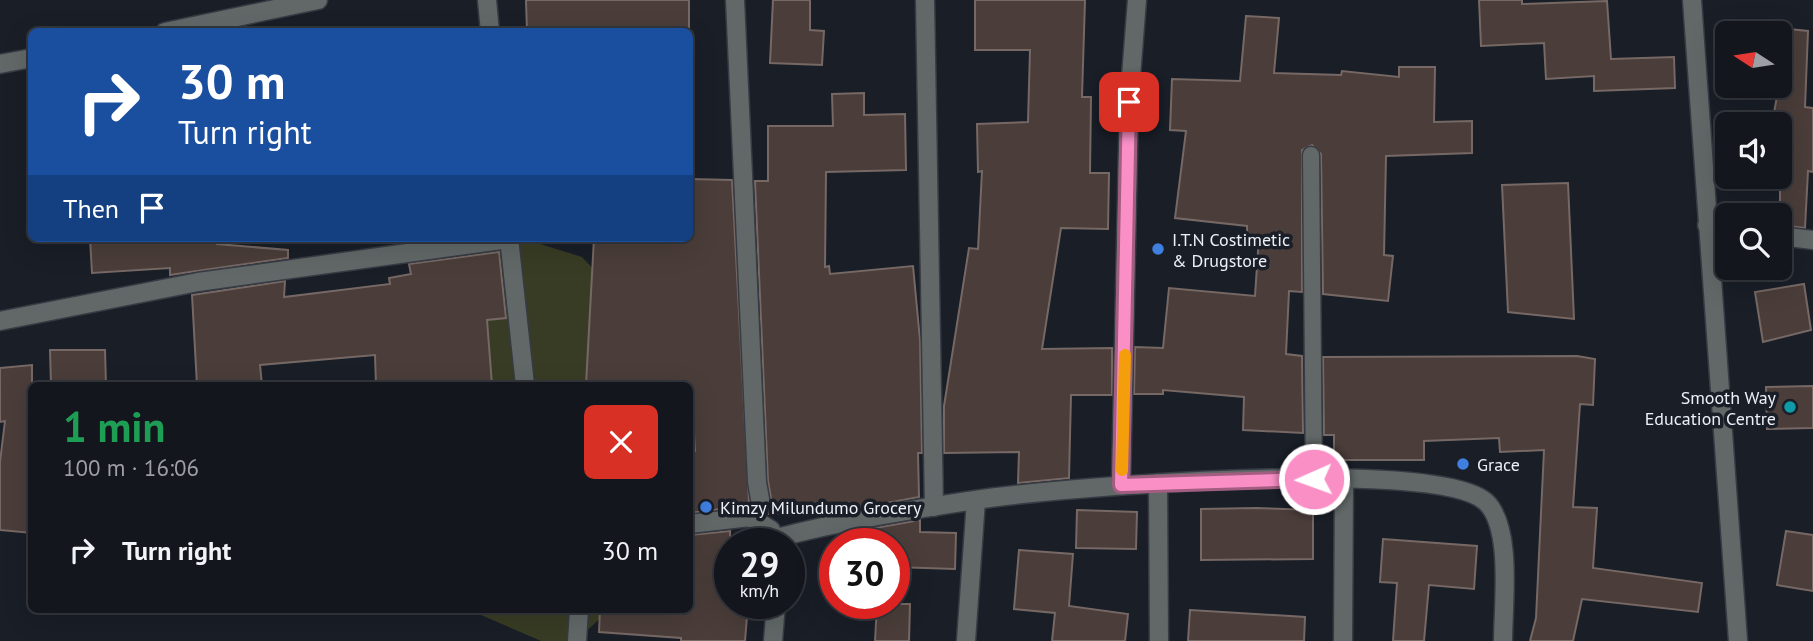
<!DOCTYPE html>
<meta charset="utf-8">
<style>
:root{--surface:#13161d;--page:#1c1f26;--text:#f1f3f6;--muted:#9d9fa4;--line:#32353b}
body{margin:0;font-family:"PT Sans",sans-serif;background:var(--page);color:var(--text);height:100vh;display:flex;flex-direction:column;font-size:26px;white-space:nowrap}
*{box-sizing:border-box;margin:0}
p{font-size:23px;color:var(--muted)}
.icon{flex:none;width:38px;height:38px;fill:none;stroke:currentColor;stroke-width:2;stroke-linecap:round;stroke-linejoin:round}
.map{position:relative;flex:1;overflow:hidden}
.details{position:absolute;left:28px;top:382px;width:665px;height:231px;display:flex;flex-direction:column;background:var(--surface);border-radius:10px;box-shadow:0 7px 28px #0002,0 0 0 2px var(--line)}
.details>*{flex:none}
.hud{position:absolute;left:28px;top:28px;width:665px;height:214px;border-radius:10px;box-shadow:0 7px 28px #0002,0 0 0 2px var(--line);background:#1a4fa0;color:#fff;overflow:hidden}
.needle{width:46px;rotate:282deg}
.buttons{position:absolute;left:1715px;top:21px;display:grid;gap:14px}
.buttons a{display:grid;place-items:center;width:77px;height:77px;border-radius:10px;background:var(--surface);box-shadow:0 7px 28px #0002,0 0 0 2px var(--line);font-size:35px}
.speed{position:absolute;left:714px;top:528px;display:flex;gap:14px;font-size:35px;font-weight:700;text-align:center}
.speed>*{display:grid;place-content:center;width:91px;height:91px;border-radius:50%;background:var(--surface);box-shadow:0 7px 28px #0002,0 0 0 2px var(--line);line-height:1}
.speed small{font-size:18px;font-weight:400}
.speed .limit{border:10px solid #d22;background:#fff;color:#111}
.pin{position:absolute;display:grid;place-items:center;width:60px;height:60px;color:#fff;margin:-30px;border-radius:14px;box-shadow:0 4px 10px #0006}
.me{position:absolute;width:77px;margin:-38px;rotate:268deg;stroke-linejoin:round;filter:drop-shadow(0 0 5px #0008)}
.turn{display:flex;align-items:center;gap:24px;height:147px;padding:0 35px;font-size:32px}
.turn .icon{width:91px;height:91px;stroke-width:2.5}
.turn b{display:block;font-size:49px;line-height:60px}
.then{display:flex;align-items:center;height:66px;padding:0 35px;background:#0003;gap:14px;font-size:26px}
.round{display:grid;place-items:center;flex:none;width:74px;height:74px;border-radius:10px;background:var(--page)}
.headline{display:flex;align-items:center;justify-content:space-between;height:119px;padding:0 35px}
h1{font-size:42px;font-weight:700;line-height:52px;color:#1e9e55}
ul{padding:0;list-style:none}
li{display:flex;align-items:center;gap:21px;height:98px;padding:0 35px}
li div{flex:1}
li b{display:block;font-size:26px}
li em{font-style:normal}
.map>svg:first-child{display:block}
.green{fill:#393c24}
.building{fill:#4a3d3a;stroke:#766864;stroke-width:2}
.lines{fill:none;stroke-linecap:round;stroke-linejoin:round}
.lane-casing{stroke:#373b44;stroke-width:19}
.street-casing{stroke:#373b44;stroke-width:21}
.lane{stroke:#616867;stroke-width:16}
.street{stroke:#616867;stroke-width:18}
.route-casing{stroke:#a25d81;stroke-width:18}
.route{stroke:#fa8fc6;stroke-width:12}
.slow{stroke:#f59e0b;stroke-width:12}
.shop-dot{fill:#3f7fe0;stroke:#191e27;stroke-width:2.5}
.culture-dot{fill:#0f9aa8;stroke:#191e27;stroke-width:2.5}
.labels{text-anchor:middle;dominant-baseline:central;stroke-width:7;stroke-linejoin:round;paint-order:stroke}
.poi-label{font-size:18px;fill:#edf0f7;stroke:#191e27;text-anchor:start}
</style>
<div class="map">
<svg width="1813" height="641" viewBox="0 0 1813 641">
<rect width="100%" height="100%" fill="#191e27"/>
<g class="green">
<path d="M 496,238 L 521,238 L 582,257 L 677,358 L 675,385 L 436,385 L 446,272 Z"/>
<path d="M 473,609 L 611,609 L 575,641 L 541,641 L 474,612 Z"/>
</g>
<g class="building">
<path d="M 526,0 L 689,0 L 689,32 L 527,32 Z"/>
<path d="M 773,0 L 810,0 L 810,30 L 824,31 L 822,65 L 770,63 Z"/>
<path d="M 975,0 L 1085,0 L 1082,97 L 1091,97 L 1090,173 L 1109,173 L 1108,229 L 1061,228 L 1042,349 L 1112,348 L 1112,395 L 1071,395 L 1069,478 L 1018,483 L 1019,452 L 944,453 L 944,406 L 969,248 L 978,249 L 982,171 L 978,172 L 977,124 L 1028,122 L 1030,50 L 975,50 Z"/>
<path d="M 1479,0 L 1522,0 L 1522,4 L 1607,1 L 1611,59 L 1674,57 L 1675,88 L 1594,91 L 1594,76 L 1546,79 L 1544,43 L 1481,46 Z"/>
<path d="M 1246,16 L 1279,18 L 1274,73 L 1341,75 L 1342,71 L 1399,77 L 1399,67 L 1435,67 L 1434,122 L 1472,121 L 1472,153 L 1386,156 L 1384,255 L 1393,256 L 1388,301 L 1323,294 L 1321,154 L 1312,145 L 1302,150 L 1302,292 L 1289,291 L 1286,354 L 1302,356 L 1303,433 L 1243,430 L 1244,397 L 1163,390 L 1163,394 L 1134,394 L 1135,347 L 1163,348 L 1169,288 L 1255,296 L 1259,236 L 1247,236 L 1247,226 L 1175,218 L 1186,131 L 1170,130 L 1172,79 L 1240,81 Z"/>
<path d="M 1789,29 L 1808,31 L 1805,107 L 1813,108 L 1813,172 L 1808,171 L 1805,228 L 1780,225 L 1780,124 L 1772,124 Z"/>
<path d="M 864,93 L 864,115 L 905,114 L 906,170 L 826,172 L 825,267 L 829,266 L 830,274 L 913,266 L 920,340 L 922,453 L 918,453 L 919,497 L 839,512 L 786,516 L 786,514 L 769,514 L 772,504 L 768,481 L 755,181 L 768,181 L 768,126 L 833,126 L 832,94 Z"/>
<path d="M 690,179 L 732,180 L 749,501 L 744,506 L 690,513 L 690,451 L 695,451 L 691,385 L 586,385 L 594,238 L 690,238 Z"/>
<path d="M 1568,183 L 1574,319 L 1508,312 L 1502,185 Z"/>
<path d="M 90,238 L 217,238 L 217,244 L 288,250 L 288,258 L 183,273 L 170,275 L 170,268 L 92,273 Z"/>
<path d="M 499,252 L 506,318 L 487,320 L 492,385 L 376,385 L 375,355 L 260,365 L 262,385 L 197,385 L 192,295 L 285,281 L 284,297 L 390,284 L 389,278 L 411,274 L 409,264 Z"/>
<path d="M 1804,284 L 1811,330 L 1763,342 L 1755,292 Z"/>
<path d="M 50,350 L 105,350 L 106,385 L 51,385 Z"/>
<path d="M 1577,356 L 1595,359 L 1593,405 L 1580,404 L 1573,507 L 1597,508 L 1593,568 L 1702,583 L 1698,612 L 1582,599 L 1573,641 L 1530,641 L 1536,618 L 1544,450 L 1500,452 L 1499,438 L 1424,441 L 1424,460 L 1334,460 L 1334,435 L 1324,435 L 1323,357 Z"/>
<path d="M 32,365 L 32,533 L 0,530 L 0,462 L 5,421 L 0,422 L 0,368 Z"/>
<path d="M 1813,386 L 1813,428 L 1767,429 L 1766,387 Z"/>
<path d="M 1256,508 L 1313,510 L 1313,559 L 1201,560 L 1201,509 Z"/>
<path d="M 1077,510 L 1137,512 L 1136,549 L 1076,548 Z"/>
<path d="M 920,520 L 920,532 L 956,533 L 955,569 L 894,567 L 894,544 L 852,544 L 853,532 Z"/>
<path d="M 730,531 L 730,604 L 748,604 L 745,641 L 681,641 L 681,638 L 599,632 L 600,609 L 690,609 L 690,535 Z"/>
<path d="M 1786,531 L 1813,535 L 1813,591 L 1777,585 Z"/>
<path d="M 1383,539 L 1477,546 L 1474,589 L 1429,585 L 1424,641 L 1393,641 L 1397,583 L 1380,582 Z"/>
<path d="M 1019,550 L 1073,554 L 1069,606 L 1128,614 L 1125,641 L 1052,641 L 1055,613 L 1014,609 Z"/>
<path d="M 877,604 L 910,604 L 909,641 L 875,641 Z"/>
<path d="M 1190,610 L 1305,617 L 1304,641 L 1188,641 Z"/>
</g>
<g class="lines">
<defs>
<path id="lane" d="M 1311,155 L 1314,479"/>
<g id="street">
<path d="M 487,0 L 490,32"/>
<path d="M 735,0 L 757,482 L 761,505 L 750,517 L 771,530 L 777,544"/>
<path d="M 925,0 L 934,507"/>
<path d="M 1692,0 L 1738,641"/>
<path d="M 165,32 L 318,0"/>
<path d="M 0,64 L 32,58"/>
<path d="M 1707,225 L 1727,228"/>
<path d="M 1780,236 L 1813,240"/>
<path d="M 509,238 L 525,385"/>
<path d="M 0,321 L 198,282 L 509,239"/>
<path d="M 1158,483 L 1159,641"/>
<path d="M 1121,485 L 1129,102 L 1137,0"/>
<path d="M 690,524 L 750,517"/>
<path d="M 777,538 C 841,521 909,510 975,500 C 1052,488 1437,456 1486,502 C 1513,528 1503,605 1503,641"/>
<path d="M 577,641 L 579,609"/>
<path d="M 773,641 L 776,604"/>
<path d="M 966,641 L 976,500"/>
<path d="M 1343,641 L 1344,477"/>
</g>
</defs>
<use href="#lane" class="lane-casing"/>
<use href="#street" class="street-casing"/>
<use href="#lane" class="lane"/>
<use href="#street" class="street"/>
</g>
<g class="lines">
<defs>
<path id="route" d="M 1129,102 L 1121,485 L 1314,479"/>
</defs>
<use href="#route" class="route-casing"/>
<use href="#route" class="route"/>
<path class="slow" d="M 1122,470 L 1125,355"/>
</g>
<g class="shop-dot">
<circle cx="1158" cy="249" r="7"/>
<circle cx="1463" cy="464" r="7"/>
<circle cx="706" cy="507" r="7"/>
</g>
<circle class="culture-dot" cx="1790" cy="407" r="7"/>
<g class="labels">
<g class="poi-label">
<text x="1172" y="239">I.T.N Costimetic<tspan x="1172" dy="21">&amp; Drugstore</tspan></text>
<text x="1776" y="397" text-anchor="end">Smooth Way<tspan x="1776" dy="21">Education Centre</tspan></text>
<text x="1477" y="464">Grace</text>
<text x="720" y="507">Kimzy Milundumo Grocery</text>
</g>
</g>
</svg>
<div class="buttons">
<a><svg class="needle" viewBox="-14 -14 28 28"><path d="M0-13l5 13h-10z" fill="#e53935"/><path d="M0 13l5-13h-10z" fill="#9d9fa4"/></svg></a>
<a><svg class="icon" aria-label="sound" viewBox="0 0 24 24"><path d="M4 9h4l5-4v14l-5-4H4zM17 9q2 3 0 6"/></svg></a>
<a><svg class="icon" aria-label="search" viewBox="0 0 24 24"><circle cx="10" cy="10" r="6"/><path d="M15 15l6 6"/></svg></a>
</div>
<div class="speed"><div>29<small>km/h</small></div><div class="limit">30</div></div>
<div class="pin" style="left:1129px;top:102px;background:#d93025"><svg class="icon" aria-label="arrive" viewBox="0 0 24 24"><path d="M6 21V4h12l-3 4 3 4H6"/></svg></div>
<svg class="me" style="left:1314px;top:479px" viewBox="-20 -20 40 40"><circle r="17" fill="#fa8fc6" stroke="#fff" stroke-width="3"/><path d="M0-11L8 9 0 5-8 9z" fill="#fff"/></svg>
<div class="hud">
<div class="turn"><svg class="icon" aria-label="right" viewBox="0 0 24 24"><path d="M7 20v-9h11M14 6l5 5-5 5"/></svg><div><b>30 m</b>Turn right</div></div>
<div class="then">Then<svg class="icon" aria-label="arrive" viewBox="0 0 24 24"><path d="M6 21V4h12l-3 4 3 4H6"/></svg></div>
</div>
<section class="details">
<div class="headline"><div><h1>1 min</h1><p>100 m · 16:06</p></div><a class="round" style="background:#d93025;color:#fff"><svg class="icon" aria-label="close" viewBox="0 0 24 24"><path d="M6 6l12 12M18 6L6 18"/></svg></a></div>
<ul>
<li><svg class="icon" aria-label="right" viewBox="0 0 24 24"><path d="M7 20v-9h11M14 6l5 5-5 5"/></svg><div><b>Turn right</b></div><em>30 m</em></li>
</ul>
</section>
</div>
